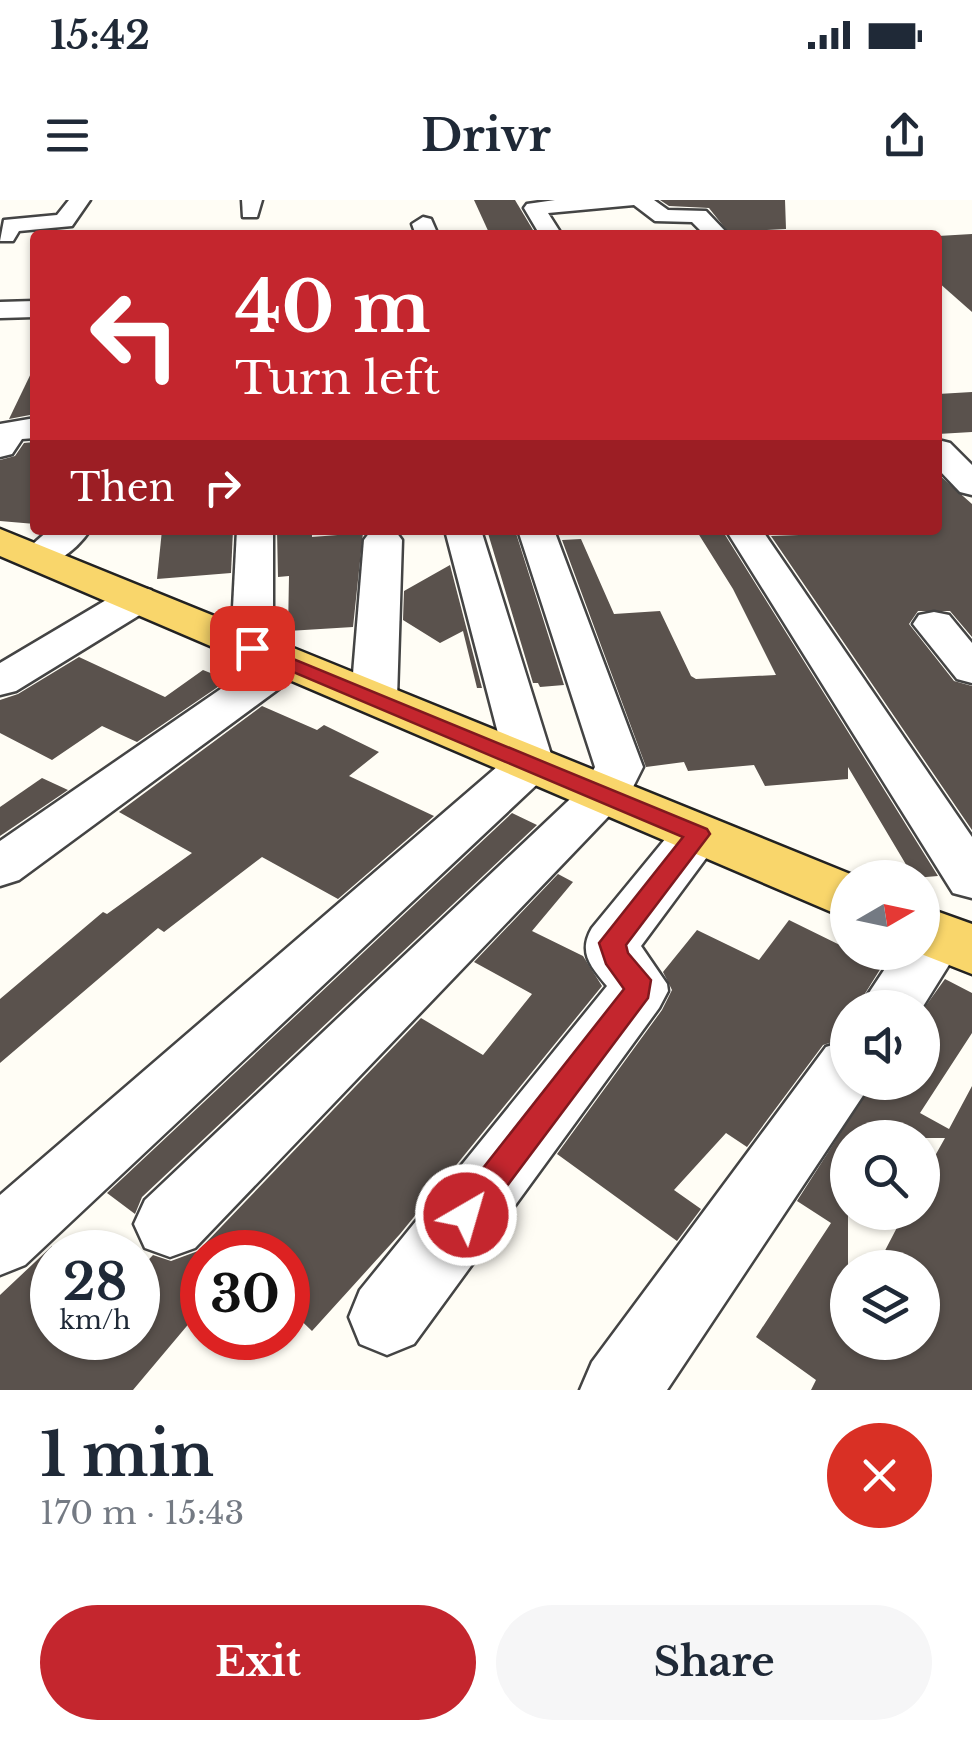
<!DOCTYPE html>
<meta charset="utf-8">
<style>
:root{--surface:#fff;--page:#f6f6f7;--text:#1f2937;--muted:#747a83;--accent:#c4262e}
body{margin:0;font-family:"Libre Baskerville",serif;background:var(--page);color:var(--text);height:100vh;display:flex;flex-direction:column;font-size:38px;white-space:nowrap}
*{box-sizing:border-box;margin:0}
p{font-size:32px;color:var(--muted)}
.icon{flex:none;width:55px;height:55px;fill:none;stroke:currentColor;stroke-width:2;stroke-linecap:round;stroke-linejoin:round}
.map{position:relative;height:1190px;overflow:hidden}
.sheet{display:flex;flex-direction:column;background:var(--surface);flex:1}
.sheet>*{flex:none}
.top-card{position:absolute;left:30px;top:30px;width:912px;height:305px;border-radius:10px;box-shadow:0 2px 8px #0004;background:#c4262e;color:#fff;overflow:hidden}
.needle{width:65px;rotate:81deg}
.controls{position:absolute;left:830px;top:660px;display:grid;gap:20px}
.controls a{display:grid;place-items:center;width:110px;height:110px;border-radius:50%;background:var(--surface);box-shadow:0 2px 8px #0004;font-size:50px}
.speed{position:absolute;left:30px;top:1030px;display:flex;gap:20px;font-size:50px;font-weight:700;text-align:center}
.speed>*{display:grid;place-content:center;width:130px;height:130px;border-radius:50%;background:var(--surface);box-shadow:0 2px 8px #0004;line-height:1}
.speed small{font-size:25px;font-weight:400}
.speed .limit{border:15px solid #d22;background:#fff;color:#111}
.pin{position:absolute;display:grid;place-items:center;width:85px;height:85px;color:#fff;margin:-42px;border-radius:20px;box-shadow:0 5px 15px #0006}
.me{position:absolute;width:110px;margin:-55px;rotate:38deg;stroke-linejoin:round;filter:drop-shadow(0 0 8px #0008)}
.turn{display:flex;align-items:center;gap:35px;height:210px;padding:0 40px;font-size:45px}
.turn .icon{width:130px;height:130px;stroke-width:2.5}
.turn b{display:block;font-size:70px;line-height:85px}
.then{display:flex;align-items:center;height:95px;padding:0 40px;background:#0003;gap:20px;font-size:38px}
.round{display:grid;place-items:center;flex:none;width:105px;height:105px;border-radius:52px;background:var(--page)}
.head{display:flex;align-items:center;justify-content:space-between;height:170px;padding:0 40px}
h1{font-size:60px;font-weight:700;line-height:75px}
.cta{display:flex;gap:20px;margin-top:auto;padding:20px 40px}
.cta a{flex:1;height:115px;border-radius:60px;background:var(--accent);color:#fff;font-size:40px;font-weight:700;line-height:115px;text-align:center}
.cta a+a{background:var(--page);color:var(--text)}
.status{display:flex;justify-content:space-between;align-items:center;height:70px;padding:0 50px;background:var(--surface);direction:ltr}
.status svg{height:28px;fill:currentColor}
header{display:flex;justify-content:space-between;align-items:center;height:130px;padding:0 40px;background:var(--surface);font-size:45px;font-weight:700}
.map>svg:first-child{display:block}
.building{fill:#5a524d;fill-rule:evenodd}
.lines{fill:none;stroke-linecap:round;stroke-linejoin:round}
.minor-casing{stroke:#444;stroke-width:5}
.major-casing{stroke:#222;stroke-width:5}
.minor{fill:#fff;fill-rule:evenodd}
.major{fill:#f9d66b;fill-rule:evenodd}
.route{fill:#c4262e;stroke:#7f191e;stroke-width:2.5}
</style>
<div class="status"><b>15:42</b><svg viewBox="0 0 49 12"><path d="M0 12V9h3v3zM5 12V6h3v6zM10 12V3h3v9zM15 12V0h3v12zM26 1h20v11H26zM47 4h2v5h-2z"/></svg></div>
<header><svg class="icon" aria-label="menu" viewBox="0 0 24 24"><path d="M4 6h16M4 12h16M4 18h16"/></svg>Drivr<svg class="icon" aria-label="share" viewBox="0 0 24 24"><path d="M12 15V3M7 8l5-5 5 5M5 13v7h14v-7"/></svg></header>
<div class="map">
<svg width="972" height="1190" viewBox="0 0 972 1190">
<rect width="100%" height="100%" fill="#fffdf5"/>
<g class="building">
<path d="M 474,0 L 515,0 L 536,35 L 490,35 Z"/>
<path d="M 660,0 L 785,0 L 786,29 L 728,32 L 709,8 L 669,6 Z"/>
<path d="M 972,34 L 972,112 L 938,82 L 938,36 Z"/>
<path d="M 35,165 L 35,214 L 9,219 Z"/>
<path d="M 972,192 L 972,232 L 938,234 L 938,194 Z"/>
<path d="M 35,242 L 35,324 L 0,321 L 0,260 L 15,256 L 24,243 Z"/>
<path d="M 938,274 L 972,304 L 972,437 L 950,411 L 918,411 L 909,424 L 954,481 L 972,486 L 972,630 L 771,336 L 938,330 Z"/>
<path d="M 162,330 L 233,330 L 231,373 L 157,379 Z"/>
<path d="M 277,330 L 312,330 L 312,337 L 363,333 L 353,427 L 288,431 L 289,376 L 278,377 Z"/>
<path d="M 487,330 L 515,330 L 564,485 L 540,487 L 538,483 L 533,483 Z"/>
<path d="M 696,330 L 722,330 L 938,676 L 914,678 L 848,567 L 848,579 L 765,586 L 754,565 L 688,571 L 684,562 L 646,567 L 562,340 L 581,339 L 614,414 L 660,411 L 691,476 L 696,479 L 776,475 L 733,389 Z"/>
<path d="M 450,365 L 482,488 L 477,488 L 463,431 L 440,443 L 403,420 L 404,391 Z"/>
<path d="M 79,457 L 165,497 L 203,470 L 228,480 L 137,542 L 102,526 L 52,560 L 0,533 L 0,500 L 18,494 Z"/>
<path d="M 262,506 L 317,530 L 324,525 L 379,552 L 349,576 L 434,616 L 338,699 L 262,657 L 164,732 L 158,728 L 0,863 L 0,799 L 103,712 L 107,714 L 192,653 L 119,612 Z"/>
<path d="M 42,578 L 68,590 L 0,636 L 0,607 Z"/>
<path d="M 512,613 L 537,625 L 142,997 L 135,1014 L 107,993 Z"/>
<path d="M 558,674 L 573,682 L 532,731 L 583,756 L 602,786 L 400,1034 L 312,1131 L 288,1108 L 288,1052 L 202,1052 L 202,1108 L 133,1190 L 0,1190 L 0,1095 L 52,1046 L 52,1138 L 138,1138 L 138,1071 L 153,1055 L 171,1061 L 198,1051 L 421,818 L 483,855 L 532,794 L 474,762 Z"/>
<path d="M 789,720 L 848,749 L 848,752 L 862,752 L 884,763 L 856,808 L 848,808 L 848,837 L 823,845 L 747,947 L 726,933 L 674,990 L 701,1009 L 677,1041 L 557,954 L 662,810 L 672,790 L 663,772 L 697,730 L 759,760 Z"/>
<path d="M 945,779 L 972,793 L 972,833 L 920,913 L 949,929 L 972,886 L 972,1190 L 811,1190 L 816,1180 L 756,1137 L 831,1023 L 797,1001 L 873,882 L 922,882 L 922,811 ZM 848,938 L 945,938 L 922,979 L 922,1012 L 905,1012 L 876,1068 L 922,1068 L 922,1142 L 848,1142 Z"/>
</g>
<g class="lines">
<defs>
<g id="minor">
<path d="M 69,0 L 90,0 L 72,26 L 19,31 L 13,41 L 0,41 L 4,20 L 57,15 Z"/>
<path d="M 242,0 L 262,0 L 257,17 L 243,17 Z"/>
<path d="M 555,0 L 654,0 L 668,10 L 706,11 L 725,31 L 722,35 L 705,35 L 692,22 L 655,21 L 634,5 L 548,13 L 562,35 L 540,35 L 524,8 L 527,4 Z"/>
<path d="M 423,17 L 431,19 L 438,35 L 416,35 L 412,24 Z"/>
<path d="M 35,101 L 35,117 L 0,118 L 0,102 Z"/>
<path d="M 35,218 L 35,238 L 22,239 L 12,254 L 0,257 L 0,224 Z"/>
<path d="M 938,240 L 950,243 L 972,265 L 972,295 L 960,292 L 938,269 Z"/>
<path d="M 49,330 L 90,330 C 76,351 49,372 23,365 L 18,357 Z"/>
<path d="M 237,330 L 273,330 L 273,447 L 267,456 L 252,460 L 237,456 L 231,447 Z"/>
<path d="M 388,330 L 396,332 L 402,340 L 397,498 L 390,508 L 374,512 L 358,508 L 351,498 L 364,340 L 370,332 Z"/>
<path d="M 445,330 L 481,330 L 554,564 L 547,575 L 25,1065 L 0,1075 L 0,995 L 505,560 Z"/>
<path d="M 518,330 L 554,330 L 643,567 L 629,595 L 195,1048 L 170,1057 L 145,1048 L 134,1024 L 145,1000 L 585,585 L 595,567 Z"/>
<path d="M 726,330 L 762,330 L 972,637 L 972,698 L 953,693 Z"/>
<path d="M 137,387 L 151,390 L 157,399 L 151,408 L 16,491 L 0,495 L 0,463 L 123,390 Z"/>
<path d="M 934,412 L 949,415 L 972,443 L 972,483 L 957,479 L 913,424 L 919,415 Z"/>
<path d="M 288,449 L 303,453 L 310,462 L 303,471 L 19,680 L 0,686 L 0,641 L 273,453 Z"/>
<path d="M 698,616 L 716,621 L 724,634 L 641,746 L 667,784 L 668,791 L 659,808 L 414,1144 L 387,1155 L 360,1144 L 349,1117 L 360,1090 L 607,786 C 590,766 578,752 592,728 L 680,621 Z"/>
<path d="M 939,715 L 959,721 L 967,736 L 922,808 L 859,808 L 896,752 L 922,752 L 922,720 Z"/>
<path d="M 848,840 L 848,882 L 870,885 L 667,1190 L 580,1190 L 592,1162 L 826,847 Z"/>
</g>
<g id="major">
<path d="M 0,329 L 860,678 L 848,678 L 848,719 L 0,356 Z"/>
<path d="M 922,706 L 972,724 L 972,774 L 916,752 L 922,752 Z"/>
</g>
</defs>
<use href="#minor" class="minor-casing"/>
<use href="#major" class="major-casing"/>
<use href="#minor" class="minor"/>
<use href="#major" class="major"/>
</g>
<path class="route" d="M 252,442 L 707,629 L 710,634 L 626,745 L 628,753 L 651,780 L 648,798 L 477,1026 L 466,1030 L 454,1026 L 450,1015 L 454,1005 L 624,789 L 606,764 L 599,743 L 683,637 L 246,452 L 246,443 Z"/>
</svg>
<div class="controls">
<a><svg class="needle" viewBox="-14 -14 28 28"><path d="M0-13l5 13h-10z" fill="#e53935"/><path d="M0 13l5-13h-10z" fill="#747a83"/></svg></a>
<a><svg class="icon" aria-label="sound" viewBox="0 0 24 24"><path d="M4 9h4l5-4v14l-5-4H4zM17 9q2 3 0 6"/></svg></a>
<a><svg class="icon" aria-label="search" viewBox="0 0 24 24"><circle cx="10" cy="10" r="6"/><path d="M15 15l6 6"/></svg></a>
<a><svg class="icon" aria-label="layers" viewBox="0 0 24 24"><path d="M12 4l9 5-9 5-9-5zM3 14l9 5 9-5"/></svg></a>
</div>
<div class="speed"><div>28<small>km/h</small></div><div class="limit">30</div></div>
<div class="pin" style="left:252px;top:448px;background:#d93025"><svg class="icon" aria-label="arrive" viewBox="0 0 24 24"><path d="M6 21V4h12l-3 4 3 4H6"/></svg></div>
<svg class="me" style="left:466px;top:1015px" viewBox="-20 -20 40 40"><circle r="17" fill="#c4262e" stroke="#fff" stroke-width="3"/><path d="M0-11L8 9 0 5-8 9z" fill="#fff"/></svg>
<div class="top-card">
<div class="turn"><svg class="icon" aria-label="left" viewBox="0 0 24 24"><path d="M17 20v-9H6M10 6l-5 5 5 5"/></svg><div><b>40 m</b>Turn left</div></div>
<div class="then">Then<svg class="icon" aria-label="right" viewBox="0 0 24 24"><path d="M7 20v-9h11M14 6l5 5-5 5"/></svg></div>
</div>
</div>
<section class="sheet">
<div class="head"><div><h1>1 min</h1><p>170 m · 15:43</p></div><a class="round" style="background:#d93025;color:#fff"><svg class="icon" aria-label="close" viewBox="0 0 24 24"><path d="M6 6l12 12M18 6L6 18"/></svg></a></div>
<div class="cta"><a>Exit</a><a>Share</a></div>
</section>
